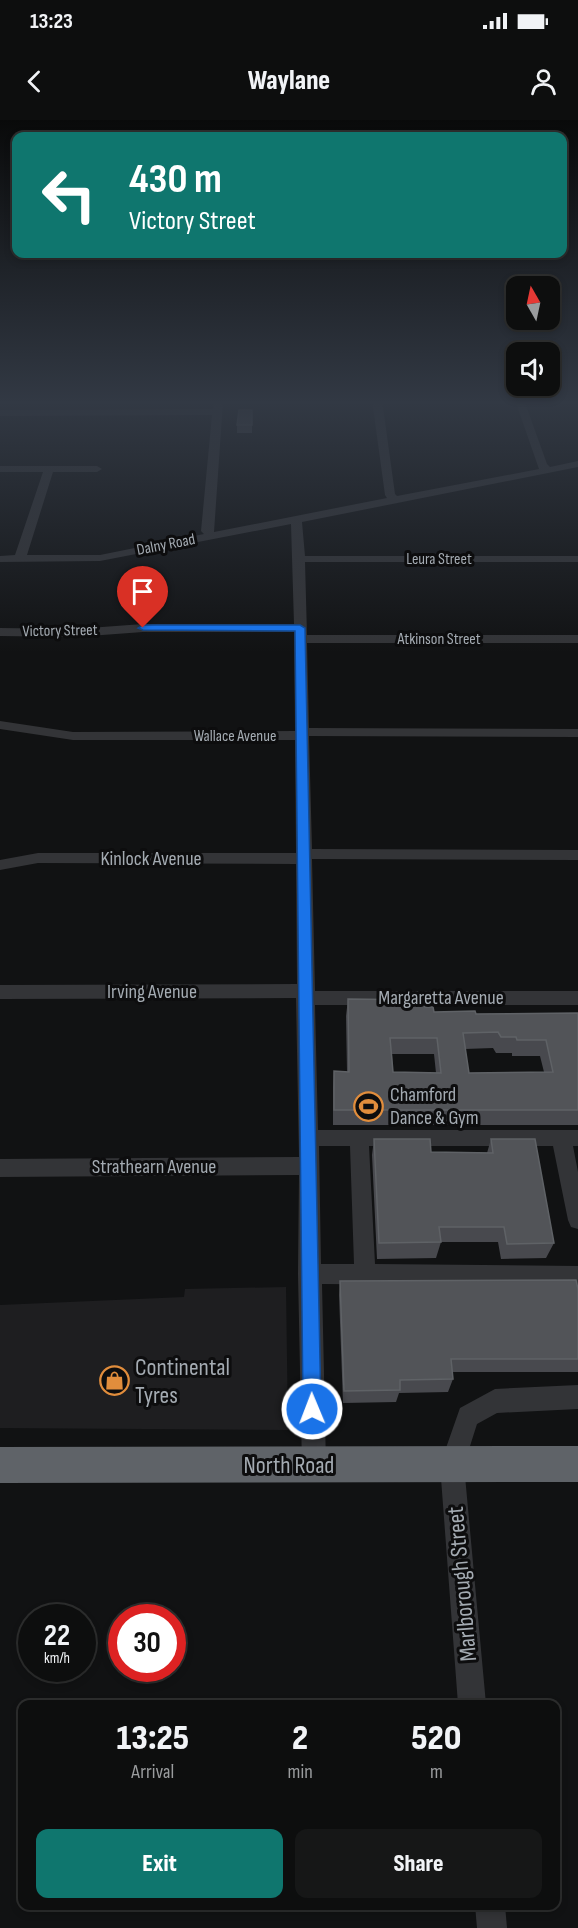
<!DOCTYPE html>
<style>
:root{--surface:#0d0e0e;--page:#161717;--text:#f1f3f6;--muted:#9a9c9e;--line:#2d2e2e;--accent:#0f766e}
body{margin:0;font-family:"Sofia Sans Condensed",sans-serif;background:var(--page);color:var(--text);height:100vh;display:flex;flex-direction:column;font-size:22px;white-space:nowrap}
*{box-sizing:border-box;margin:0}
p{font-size:20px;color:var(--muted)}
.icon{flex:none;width:33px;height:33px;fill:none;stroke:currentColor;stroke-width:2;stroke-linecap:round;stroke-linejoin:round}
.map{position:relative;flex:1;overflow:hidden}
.panel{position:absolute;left:18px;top:1580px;width:542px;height:210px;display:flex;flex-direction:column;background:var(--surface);border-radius:12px;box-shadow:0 3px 9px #0003,0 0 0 2px var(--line)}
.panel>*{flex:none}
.top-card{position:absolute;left:12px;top:12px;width:555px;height:126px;border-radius:12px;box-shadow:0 3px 9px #0003,0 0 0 2px var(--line);background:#0f766e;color:#fff;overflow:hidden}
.needle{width:39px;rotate:351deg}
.fabs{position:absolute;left:506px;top:156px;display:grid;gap:12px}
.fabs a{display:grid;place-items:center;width:54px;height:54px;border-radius:12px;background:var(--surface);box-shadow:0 3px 9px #0003,0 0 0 2px var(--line);font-size:30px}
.speed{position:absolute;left:18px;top:1484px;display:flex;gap:12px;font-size:30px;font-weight:700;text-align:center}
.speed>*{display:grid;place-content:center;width:78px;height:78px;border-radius:50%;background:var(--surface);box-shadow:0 3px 9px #0003,0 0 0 2px var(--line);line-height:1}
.speed small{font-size:15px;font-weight:400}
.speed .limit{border:9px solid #d22;background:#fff;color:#111}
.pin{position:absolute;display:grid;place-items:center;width:51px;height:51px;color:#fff;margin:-62px -26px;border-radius:50% 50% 50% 0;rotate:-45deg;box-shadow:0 0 6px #0007}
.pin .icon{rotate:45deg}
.me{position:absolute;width:66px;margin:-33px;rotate:359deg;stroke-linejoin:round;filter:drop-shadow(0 0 4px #0008)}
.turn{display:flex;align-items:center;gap:21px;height:126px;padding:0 18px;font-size:27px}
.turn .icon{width:78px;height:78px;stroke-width:2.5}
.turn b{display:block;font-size:42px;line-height:51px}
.eta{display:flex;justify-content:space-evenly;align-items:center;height:102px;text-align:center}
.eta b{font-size:36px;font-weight:800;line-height:42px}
.cta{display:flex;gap:12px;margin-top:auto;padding:12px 18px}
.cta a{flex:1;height:69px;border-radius:12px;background:var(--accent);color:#fff;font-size:24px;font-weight:800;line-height:69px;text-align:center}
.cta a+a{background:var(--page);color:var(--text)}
.status{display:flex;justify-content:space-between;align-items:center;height:42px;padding:0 30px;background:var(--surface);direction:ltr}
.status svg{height:16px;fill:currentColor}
header{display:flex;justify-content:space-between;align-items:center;height:78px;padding:0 18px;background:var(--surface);font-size:27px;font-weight:800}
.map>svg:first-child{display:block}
.built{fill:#1e1e20}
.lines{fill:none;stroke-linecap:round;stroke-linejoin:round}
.minor{fill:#333437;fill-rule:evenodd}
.highway{fill:#5f6368;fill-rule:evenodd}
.wall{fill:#48494e;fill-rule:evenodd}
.building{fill:#525458;stroke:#5f6266;stroke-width:1.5;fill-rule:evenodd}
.route{fill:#1a73e8;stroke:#114b97;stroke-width:1.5}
.labels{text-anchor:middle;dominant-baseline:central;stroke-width:6;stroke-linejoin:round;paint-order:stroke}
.far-street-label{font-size:16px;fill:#a4abb2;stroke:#0d0d0e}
.street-label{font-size:20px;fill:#a4abb2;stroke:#0d0d0e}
.poi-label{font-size:20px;fill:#a4abb2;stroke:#0d0d0e;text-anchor:start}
.near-poi-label{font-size:24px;fill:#a4abb2;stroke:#0d0d0e;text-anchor:start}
.near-street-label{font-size:24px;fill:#a4abb2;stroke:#0d0d0e}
</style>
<div class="status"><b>13:23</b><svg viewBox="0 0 49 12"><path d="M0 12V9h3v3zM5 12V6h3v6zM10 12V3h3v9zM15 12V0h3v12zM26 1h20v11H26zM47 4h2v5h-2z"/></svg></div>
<header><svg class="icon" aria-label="back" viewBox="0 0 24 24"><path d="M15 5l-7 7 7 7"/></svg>Waylane<svg class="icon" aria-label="person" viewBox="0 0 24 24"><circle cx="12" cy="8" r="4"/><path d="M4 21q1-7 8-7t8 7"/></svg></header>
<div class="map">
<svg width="578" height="1808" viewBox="0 0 578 1808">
<rect width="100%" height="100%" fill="#111213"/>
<path class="built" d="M 286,1167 L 288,1310 L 0,1308 L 0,1185 L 184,1177 L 185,1169 Z"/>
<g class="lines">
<g class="minor">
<path d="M 215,280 L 223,282 L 214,412 L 387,378 L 385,375 L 372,280 L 382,280 L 395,374 L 397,376 L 539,349 L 515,280 L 524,280 L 547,344 L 550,347 L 578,341 L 578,347 L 302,402 L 305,436 L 578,436 L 578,442 L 305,442 L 307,515 L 578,515 L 578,523 L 307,523 L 309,608 L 578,609 L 578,617 L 309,616 L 312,729 L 578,730 L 578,740 L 312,739 L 315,871 L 578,871 L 578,885 L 315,885 L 318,1010 L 578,1010 L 578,1026 L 573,1026 L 578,1052 L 578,1109 L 571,1107 L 568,1100 L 553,1026 L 369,1026 L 375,1144 L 578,1146 L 578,1166 L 322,1164 L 326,1345 L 323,1354 L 314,1357 L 305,1354 L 302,1345 L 298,1154 L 299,1055 L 0,1057 L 0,1039 L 299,1037 L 296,878 L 0,879 L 0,865 L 297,864 L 296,744 L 38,743 L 0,750 L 0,740 L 38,733 L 296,733 L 295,620 L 73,620 L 0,609 L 0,601 L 73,612 L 295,611 L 294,512 L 143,512 L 75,517 L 0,516 L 0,508 L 75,509 L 143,504 L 294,504 L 291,404 L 100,441 L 0,442 L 0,436 L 15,435 L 43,352 L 0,352 L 0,346 L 97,346 L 102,349 L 97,352 L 53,352 L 27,435 L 100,435 L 204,414 L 201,411 L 212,295 L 0,296 L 0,290 L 213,289 ZM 319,1026 L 350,1026 L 354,1144 L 321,1144 Z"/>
<path d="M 578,1265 L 578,1289 L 497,1293 L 477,1304 L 464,1345 L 486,1584 L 458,1584 L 440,1345 L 460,1288 L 495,1269 Z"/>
<path d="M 475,1785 L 505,1785 L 507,1808 L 477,1808 Z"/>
</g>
<path class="highway" d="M 578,1326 L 578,1362 L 0,1363 L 0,1327 Z"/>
</g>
<g class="wall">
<path d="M 252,290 L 252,313 L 237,313 L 237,305 Z"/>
<path d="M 348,879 L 425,887 L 434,892 L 476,894 L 578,893 L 578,1005 L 333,1005 L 333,967 L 334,951 L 347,952 L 346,896 ZM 493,928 L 496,933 L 512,933 L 512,936 L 540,936 L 544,952 L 469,953 L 465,929 ZM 392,934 L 434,934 L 436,953 L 393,952 Z"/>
<path d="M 374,1019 L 431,1032 L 487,1033 L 491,1019 L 554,1123 L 546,1138 L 501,1139 L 498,1122 L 441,1122 L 436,1138 L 377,1139 L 372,1035 Z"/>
<path d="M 340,1161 L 578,1169 L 578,1252 L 452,1252 L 453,1259 L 448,1272 L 399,1273 L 396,1282 L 343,1283 L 339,1175 Z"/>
</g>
<g class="building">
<path d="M 239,290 L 252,290 L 252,305 L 237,305 Z"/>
<path d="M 348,879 L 424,880 L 425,887 L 433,887 L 434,892 L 475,891 L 476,894 L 578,893 L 578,990 L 334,990 L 334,951 L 349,952 ZM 498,912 L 501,917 L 516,917 L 517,920 L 546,920 L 553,952 L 469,953 L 463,913 ZM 390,918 L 437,918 L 441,953 L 393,952 Z"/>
<path d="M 374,1019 L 430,1019 L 431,1032 L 493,1033 L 491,1019 L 535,1019 L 554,1123 L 507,1124 L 504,1107 L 439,1107 L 441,1122 L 379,1123 Z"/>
<path d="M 576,1160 L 578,1169 L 578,1239 L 451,1239 L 453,1259 L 400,1260 L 400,1270 L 344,1271 L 340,1161 Z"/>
</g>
<linearGradient id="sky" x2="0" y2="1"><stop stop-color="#090a0a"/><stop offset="0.53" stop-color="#323944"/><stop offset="1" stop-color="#323944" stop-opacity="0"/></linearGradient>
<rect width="578" height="533" fill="url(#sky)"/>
<path class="route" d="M 300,505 L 305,508 L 321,1289 L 319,1295 L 312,1298 L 306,1295 L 303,1289 L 295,511 L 143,510 L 138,508 L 143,505 Z"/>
<defs>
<symbol id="stadium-ring" viewBox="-11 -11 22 22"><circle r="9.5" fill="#0d0d0e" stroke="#e18d3c" stroke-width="1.5"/><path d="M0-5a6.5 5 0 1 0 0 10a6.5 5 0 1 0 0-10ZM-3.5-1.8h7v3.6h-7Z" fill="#e18d3c"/></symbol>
<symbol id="shop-ring" viewBox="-11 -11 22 22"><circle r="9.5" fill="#0d0d0e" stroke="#e18d3c" stroke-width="1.5"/><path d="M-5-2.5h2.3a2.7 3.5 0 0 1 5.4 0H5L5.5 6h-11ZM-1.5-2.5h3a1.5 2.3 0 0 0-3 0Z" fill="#e18d3c"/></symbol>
</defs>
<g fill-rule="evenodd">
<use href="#stadium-ring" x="352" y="970" width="33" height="33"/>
<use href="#shop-ring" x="98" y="1244" width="33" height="33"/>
</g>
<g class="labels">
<g class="far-street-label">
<text transform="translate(166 425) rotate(-11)">Dalny Road</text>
<text x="439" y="439">Leura Street</text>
<text transform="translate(60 511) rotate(-1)">Victory Street</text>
<text x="439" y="519">Atkinson Street</text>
<text x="235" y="616">Wallace Avenue</text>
</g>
<g class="street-label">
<text x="151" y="739">Kinlock Avenue</text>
<text x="152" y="872">Irving Avenue</text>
<text x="441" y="878">Margaretta Avenue</text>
<text x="154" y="1047">Strathearn Avenue</text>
</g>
<g class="poi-label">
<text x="390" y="975">Chamford<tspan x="390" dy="23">Dance &amp; Gym</tspan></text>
</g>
<g class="near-poi-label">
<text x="135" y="1247">Continental<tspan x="135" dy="28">Tyres</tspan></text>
</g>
<g class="near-street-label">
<text x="289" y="1345">North Road</text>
<text transform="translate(462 1464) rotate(-95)">Marlborough Street</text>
</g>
</g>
</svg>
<div class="fabs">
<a><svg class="needle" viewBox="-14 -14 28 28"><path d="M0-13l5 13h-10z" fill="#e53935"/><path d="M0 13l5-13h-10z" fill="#9a9c9e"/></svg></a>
<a><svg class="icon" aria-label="sound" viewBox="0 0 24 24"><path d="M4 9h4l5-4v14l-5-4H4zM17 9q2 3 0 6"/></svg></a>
</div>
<div class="speed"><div>22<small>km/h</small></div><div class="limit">30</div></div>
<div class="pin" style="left:143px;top:508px;background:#d93025"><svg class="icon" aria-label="arrive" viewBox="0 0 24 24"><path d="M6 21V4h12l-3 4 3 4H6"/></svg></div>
<svg class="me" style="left:312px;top:1289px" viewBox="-20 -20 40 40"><circle r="17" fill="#1a73e8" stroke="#fff" stroke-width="3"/><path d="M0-11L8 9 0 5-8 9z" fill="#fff"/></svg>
<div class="top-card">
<div class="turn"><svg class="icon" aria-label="left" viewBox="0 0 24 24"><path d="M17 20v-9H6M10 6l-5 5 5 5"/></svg><div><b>430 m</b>Victory Street</div></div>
</div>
<section class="panel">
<div class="eta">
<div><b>13:25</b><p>Arrival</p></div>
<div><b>2</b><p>min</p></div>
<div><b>520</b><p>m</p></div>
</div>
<div class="cta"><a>Exit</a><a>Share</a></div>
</section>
</div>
